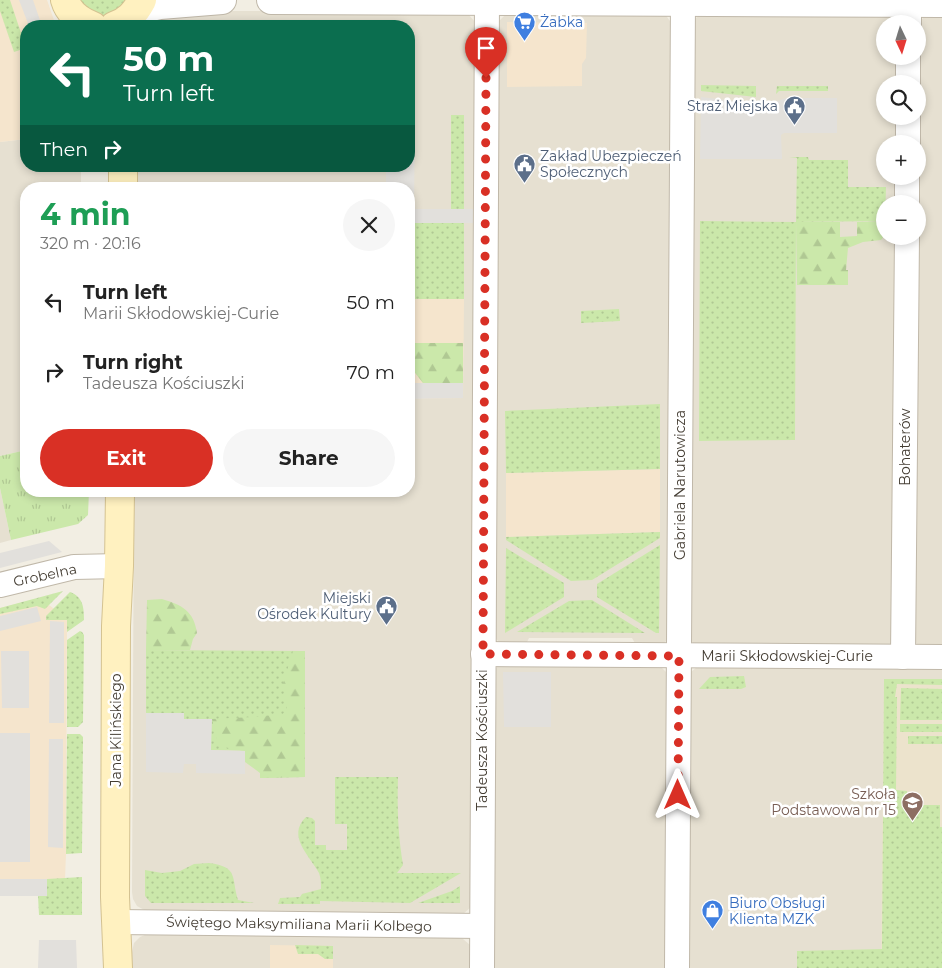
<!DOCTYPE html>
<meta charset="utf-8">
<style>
:root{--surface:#fff;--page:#f6f6f6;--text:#222;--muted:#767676;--accent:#d93025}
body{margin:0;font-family:Montserrat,sans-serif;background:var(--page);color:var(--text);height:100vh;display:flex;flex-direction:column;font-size:19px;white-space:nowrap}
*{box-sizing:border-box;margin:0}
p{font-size:16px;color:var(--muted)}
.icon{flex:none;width:28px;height:28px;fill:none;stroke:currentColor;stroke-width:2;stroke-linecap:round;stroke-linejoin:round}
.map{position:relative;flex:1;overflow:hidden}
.panel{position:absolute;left:20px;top:182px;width:395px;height:315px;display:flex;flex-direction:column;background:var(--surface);border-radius:20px;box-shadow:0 2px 8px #0003}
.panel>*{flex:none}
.banner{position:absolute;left:20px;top:20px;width:395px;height:152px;border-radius:20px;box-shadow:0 2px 8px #0003;background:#0b6e4f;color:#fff;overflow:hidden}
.needle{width:32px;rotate:176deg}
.controls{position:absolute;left:876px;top:15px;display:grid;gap:10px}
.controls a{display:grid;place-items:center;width:50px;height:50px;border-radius:50%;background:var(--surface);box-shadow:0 2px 8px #0003;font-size:25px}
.pin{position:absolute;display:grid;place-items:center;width:42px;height:42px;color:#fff;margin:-51px -21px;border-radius:50% 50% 50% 0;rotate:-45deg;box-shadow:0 0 5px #0007}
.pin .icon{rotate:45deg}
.me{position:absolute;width:55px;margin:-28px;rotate:0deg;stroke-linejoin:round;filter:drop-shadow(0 0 4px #0008)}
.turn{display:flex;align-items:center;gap:18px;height:105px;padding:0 20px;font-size:22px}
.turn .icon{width:65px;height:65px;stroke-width:2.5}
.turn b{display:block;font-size:35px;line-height:42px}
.then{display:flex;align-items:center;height:48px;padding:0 20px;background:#0003;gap:10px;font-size:19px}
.round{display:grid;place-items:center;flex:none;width:52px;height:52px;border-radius:26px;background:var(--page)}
.overview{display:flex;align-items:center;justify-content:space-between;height:85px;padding:0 20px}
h1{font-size:30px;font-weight:700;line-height:38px;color:#1e9e55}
.button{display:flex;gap:10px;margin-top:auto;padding:10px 20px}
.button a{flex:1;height:58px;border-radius:30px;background:var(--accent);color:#fff;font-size:20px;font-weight:700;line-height:58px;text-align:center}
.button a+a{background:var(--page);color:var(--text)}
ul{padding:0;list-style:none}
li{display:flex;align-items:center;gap:15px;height:70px;padding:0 20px}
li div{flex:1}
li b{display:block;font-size:19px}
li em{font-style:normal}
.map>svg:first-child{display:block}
.residential{fill:#e6e0d1}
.commercial{fill:#f5e5cd}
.education{fill:#ece3cc}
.grass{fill:url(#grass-dots)}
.forest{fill:url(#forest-firs)}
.park{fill:url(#park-tufts)}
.parking{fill:#e2e0dc}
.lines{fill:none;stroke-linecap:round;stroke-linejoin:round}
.minor-casing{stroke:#c0b8a9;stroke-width:26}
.tertiary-casing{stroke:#c0b8a9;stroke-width:30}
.secondary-casing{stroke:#d4c291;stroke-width:30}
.minor{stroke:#fff;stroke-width:24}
.tertiary{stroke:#fff;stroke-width:28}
.secondary{stroke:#fff1c0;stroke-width:28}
.route{stroke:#d93025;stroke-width:9;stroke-dasharray:0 16.2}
.labels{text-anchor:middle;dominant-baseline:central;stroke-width:5;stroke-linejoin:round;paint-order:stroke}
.shop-label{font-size:14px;fill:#366cbe;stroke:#fff;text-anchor:start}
.service-label{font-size:14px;fill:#4e5e75;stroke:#fff;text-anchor:end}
.street-label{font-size:14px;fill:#443d33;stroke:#fff}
.education-label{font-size:14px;fill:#785e54;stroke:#fff;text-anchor:end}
</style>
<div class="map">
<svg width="942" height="968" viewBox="0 0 942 968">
<defs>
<pattern id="grass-dots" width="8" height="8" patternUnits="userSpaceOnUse" patternTransform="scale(1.25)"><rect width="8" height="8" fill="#cbe8aa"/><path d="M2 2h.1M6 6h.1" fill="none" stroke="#b0c893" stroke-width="1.8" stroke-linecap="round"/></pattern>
<pattern id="forest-firs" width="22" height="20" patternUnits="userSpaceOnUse" patternTransform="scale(1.25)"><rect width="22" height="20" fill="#cbe8aa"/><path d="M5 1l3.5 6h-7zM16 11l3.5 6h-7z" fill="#b0c893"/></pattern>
<pattern id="park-tufts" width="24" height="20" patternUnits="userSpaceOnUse" patternTransform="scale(1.25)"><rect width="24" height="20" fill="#cbe8aa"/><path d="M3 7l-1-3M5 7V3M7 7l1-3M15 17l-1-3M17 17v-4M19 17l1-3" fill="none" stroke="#b0c893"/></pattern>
</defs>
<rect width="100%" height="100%" fill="#f2eee3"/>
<g class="residential">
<path d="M 167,11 L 455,11 L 468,14 L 476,23 L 471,907 L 463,914 L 146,911 L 137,906 L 133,899 L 132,892 L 134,491 L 409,491 L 409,189 L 137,189 L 137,166 L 409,166 L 409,26 L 139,26 L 142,23 Z"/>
<path d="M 508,12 L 665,14 L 672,24 L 669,638 L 663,644 L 636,645 L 632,638 L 529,638 L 526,644 L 503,643 L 498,641 L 494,636 L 498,22 Z"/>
<path d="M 942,14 L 942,648 L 917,645 L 915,640 L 920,27 L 921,21 L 925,15 Z"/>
<path d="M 699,15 L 892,15 L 897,20 L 898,24 L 885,24 L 885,56 L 898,56 L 898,84 L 885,84 L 885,116 L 898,116 L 898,144 L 885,144 L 885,176 L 898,176 L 897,204 L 885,204 L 885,236 L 897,236 L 894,641 L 891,646 L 700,645 L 693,643 L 690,639 L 694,20 Z"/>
<path d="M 26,139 L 26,166 L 81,166 L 81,189 L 26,189 L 26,450 L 0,456 L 0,142 Z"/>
<path d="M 0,488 L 11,540 L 0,543 Z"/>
<path d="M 499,665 L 660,666 L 666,672 L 668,676 L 667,968 L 491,968 L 494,671 Z"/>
<path d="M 697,667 L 942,668 L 942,968 L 686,968 L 691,672 Z"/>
<path d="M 147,934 L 450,936 L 463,939 L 470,945 L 471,950 L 472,968 L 132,968 L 132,952 L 134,943 L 140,937 Z"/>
</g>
<g class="commercial">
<path d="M 0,0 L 47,0 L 56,26 L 26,26 L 26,139 L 0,142 Z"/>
<path d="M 507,22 L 587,23 L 586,58 L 582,64 L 582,86 L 507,87 Z"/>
<path d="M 409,299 L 464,299 L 463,398 L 409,399 Z"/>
<path d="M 660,469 L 660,532 L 506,537 L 506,473 Z"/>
<path d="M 40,598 L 67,619 L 66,854 L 65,879 L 47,879 L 0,896 L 0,608 Z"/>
<path d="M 270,945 L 333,946 L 333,968 L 270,968 Z"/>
</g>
<path class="education" d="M 884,679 L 942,679 L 942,968 L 881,968 Z"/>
<g class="grass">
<path d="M 0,0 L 10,0 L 26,48 L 14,52 L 0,11 Z"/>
<path d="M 80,0 L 129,0 L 128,3 C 122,6 117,12 111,14 C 99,19 85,10 80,0 Z"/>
<path d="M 701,85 L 756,86 L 756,97 L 701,91 Z"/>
<path d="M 777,86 L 828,86 L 828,91 L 779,91 L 776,94 Z"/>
<rect x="451" y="115" width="13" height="94"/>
<path d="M 789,157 L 808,157 L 809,160 L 848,160 L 848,187 L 886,187 L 885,221 L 796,222 L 795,440 L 699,441 L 700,221 L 796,222 L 797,158 Z"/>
<rect x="409" y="223" width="55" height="76"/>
<path d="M 619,309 L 620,321 L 581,323 L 581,311 Z"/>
<path d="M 660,404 L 660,469 L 506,473 L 505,411 Z"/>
<path d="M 660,532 L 660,538 L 592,580 L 571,581 L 506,540 L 506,537 Z"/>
<path d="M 660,545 L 659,633 L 656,633 L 597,597 L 597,584 Z"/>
<path d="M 506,548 L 564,583 L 564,597 L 505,633 Z"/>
<path d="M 63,591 L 45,609 L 37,606 L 0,614 L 0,608 Z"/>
<path d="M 70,592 C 83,597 84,607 84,620 L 67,632 L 67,620 L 46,620 L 46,616 Z"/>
<path d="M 592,600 L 645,633 L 517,632 L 569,601 Z"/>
<path d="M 80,631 L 82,632 L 84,635 L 83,722 L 78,727 L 67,727 L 67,640 Z"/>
<path d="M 146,650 L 305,651 L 305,777 L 260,778 L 261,751 L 211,750 L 211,719 L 184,719 L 184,713 L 146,713 Z"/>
<path d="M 744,676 L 746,687 L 741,689 L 699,689 L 710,677 Z"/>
<path d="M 884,679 L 942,679 L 942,685 L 897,684 L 895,697 L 897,697 L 896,790 L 907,791 L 908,805 L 940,805 L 940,827 L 942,827 L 942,968 L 797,968 L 797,951 L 882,949 Z"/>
<path d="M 901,688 L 942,689 L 942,720 L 900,720 Z"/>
<rect x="900" y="724" width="42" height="8"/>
<path d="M 67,734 L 80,734 L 83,737 L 82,853 L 66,854 Z"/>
<rect x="908" y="736" width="34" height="8"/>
<path d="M 335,777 L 398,777 C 397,807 398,835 403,865 L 397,873 L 461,873 L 410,903 L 320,901 L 320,904 L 278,904 L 280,898 L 300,897 L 302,894 L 321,889 C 321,884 321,878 319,873 C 310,856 286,836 306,817 L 312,818 L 315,821 L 315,845 L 326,845 L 326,850 L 347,850 L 347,824 L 335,824 Z"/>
<path d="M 209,863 C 239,867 231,877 238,900 L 254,903 L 151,903 L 145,896 L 145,870 L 162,873 L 180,871 L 194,864 Z"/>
<path d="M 82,877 L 82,915 L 39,915 L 38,896 L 47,896 L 47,879 Z"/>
<path d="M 460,886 L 460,903 L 418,903 L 452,891 Z"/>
<path d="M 295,945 L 333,946 L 333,959 L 325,959 L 318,954 L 298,954 Z"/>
</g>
<g class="forest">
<path d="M 885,221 L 885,235 L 881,240 L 863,242 L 848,248 L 846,270 L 848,270 L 848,285 L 797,285 L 796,222 L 840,222 L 840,237 L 857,236 L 857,222 Z"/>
<path d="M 412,343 L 463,343 L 463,383 L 423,383 L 412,369 Z"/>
<path d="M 162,599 C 182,605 194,611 197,633 L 193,639 L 190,650 L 146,650 L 147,600 Z"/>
<path d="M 293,651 L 305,651 L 305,777 L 260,778 L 260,773 L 245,762 L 245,751 L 218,746 L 212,719 L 254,717 L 283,714 L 287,709 L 283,684 Z"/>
</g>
<path class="park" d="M 26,450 L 26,491 L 89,491 L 88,515 L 78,524 L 11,540 L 0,488 L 0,456 Z"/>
<g class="parking">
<path d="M 19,0 L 33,0 L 42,26 L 29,26 Z"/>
<path d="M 701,97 L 752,103 L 772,103 L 786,98 L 837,98 L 837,133 L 784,133 L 781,135 L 782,159 L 700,159 Z"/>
<path d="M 409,115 L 415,115 L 414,209 L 476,209 L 476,223 L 409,223 L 409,189 L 386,189 L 386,166 L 409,166 Z"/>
<path d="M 463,383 L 463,398 L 409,399 L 409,383 Z"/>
<path d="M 49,541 L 62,552 L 0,568 L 0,553 Z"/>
<path d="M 37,607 L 41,621 L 0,631 L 0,616 Z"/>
<path d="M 50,621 L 64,622 L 64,723 L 49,723 Z"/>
<path d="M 1,651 L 29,651 L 29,708 L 2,708 Z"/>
<path d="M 503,672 L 551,672 L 551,727 L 504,727 Z"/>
<path d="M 146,713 L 184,713 L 184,719 L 212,719 L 211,750 L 245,751 L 245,774 L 196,773 L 196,764 L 184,764 L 183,773 L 146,772 Z"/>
<rect x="0" y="733" width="30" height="129"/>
<path d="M 49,739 L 63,739 L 63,848 L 48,847 Z"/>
<rect x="0" y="879" width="47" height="17"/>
<path d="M 39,940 L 76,940 L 77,968 L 38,968 Z"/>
</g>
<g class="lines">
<defs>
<g id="minor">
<path d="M 909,24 L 909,3"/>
<path d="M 908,84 L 908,56"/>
<path d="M 908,144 L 908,116"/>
<path d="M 907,204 L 907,176"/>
<path d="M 0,585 L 74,567 L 119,566"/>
<path d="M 483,654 L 942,657"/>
<path d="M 903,657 L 907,236"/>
<path d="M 116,922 L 482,926"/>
<path d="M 482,968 L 487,1"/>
<path d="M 677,968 L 683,2"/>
</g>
<g id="tertiary">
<path d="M 271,0 L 942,3"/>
<path d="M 137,10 L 160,5 L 222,0"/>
</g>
<g id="secondary">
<path d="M 65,0 C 69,14 80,21 93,26"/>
<path d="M 114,26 C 128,21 135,13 142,0"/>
<path d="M 123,166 L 123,189"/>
<path d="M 118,968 L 115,897 L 116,626 L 119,566 L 120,491"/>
</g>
</defs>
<use href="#minor" class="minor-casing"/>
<use href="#tertiary" class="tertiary-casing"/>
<use href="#secondary" class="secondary-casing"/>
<use href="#minor" class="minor"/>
<use href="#tertiary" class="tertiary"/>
<use href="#secondary" class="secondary"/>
</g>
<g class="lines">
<path class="route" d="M 486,78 L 483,654 L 679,656 L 678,795"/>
</g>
<defs>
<symbol id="supermarket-pin" viewBox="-11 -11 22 30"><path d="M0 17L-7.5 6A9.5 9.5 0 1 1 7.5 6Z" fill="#3f7fe0" stroke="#fff"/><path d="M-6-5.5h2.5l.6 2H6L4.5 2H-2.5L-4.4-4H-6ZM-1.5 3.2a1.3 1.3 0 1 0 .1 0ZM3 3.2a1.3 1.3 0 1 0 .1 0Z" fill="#fff"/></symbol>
<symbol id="civic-pin" viewBox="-11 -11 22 30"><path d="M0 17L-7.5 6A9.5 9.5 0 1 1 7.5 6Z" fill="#5c6f8a" stroke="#fff"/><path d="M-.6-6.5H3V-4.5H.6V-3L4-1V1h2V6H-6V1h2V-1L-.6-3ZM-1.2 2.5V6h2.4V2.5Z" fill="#fff"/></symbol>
<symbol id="school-pin" viewBox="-11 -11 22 30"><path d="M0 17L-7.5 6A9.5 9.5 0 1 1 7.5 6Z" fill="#8d6e63" stroke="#fff"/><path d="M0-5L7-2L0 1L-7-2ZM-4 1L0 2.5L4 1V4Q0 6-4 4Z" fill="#fff"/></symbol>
<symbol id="shop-pin" viewBox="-11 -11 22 30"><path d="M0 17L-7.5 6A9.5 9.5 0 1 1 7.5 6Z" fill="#3f7fe0" stroke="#fff"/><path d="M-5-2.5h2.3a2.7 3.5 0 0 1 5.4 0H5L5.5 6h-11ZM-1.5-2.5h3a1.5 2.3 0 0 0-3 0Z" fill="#fff"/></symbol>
</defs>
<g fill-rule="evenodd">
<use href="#supermarket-pin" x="512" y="10" width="25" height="34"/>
<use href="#civic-pin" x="782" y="94" width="25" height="34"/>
<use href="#civic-pin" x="512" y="152" width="25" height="34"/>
<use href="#civic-pin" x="374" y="594" width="25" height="34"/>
<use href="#school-pin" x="900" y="790" width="25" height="34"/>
<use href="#shop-pin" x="700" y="898" width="25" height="34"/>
</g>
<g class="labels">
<g class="shop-label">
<text x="540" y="22">Żabka</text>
<text x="729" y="903">Biuro Obsługi<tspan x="729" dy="16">Klienta MZK</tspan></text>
</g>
<g class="service-label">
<text x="778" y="106">Straż Miejska</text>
<text x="540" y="156" text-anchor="start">Zakład Ubezpieczeń<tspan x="540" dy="16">Społecznych</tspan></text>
<text x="371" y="598">Miejski<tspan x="371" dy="16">Ośrodek Kultury</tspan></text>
</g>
<g class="street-label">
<text transform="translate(905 447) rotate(-90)">Bohaterów</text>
<text transform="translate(680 485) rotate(-90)">Gabriela Narutowicza</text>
<text transform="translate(45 575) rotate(-12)">Grobelna</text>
<text x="787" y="656">Marii Skłodowskiej-Curie</text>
<text transform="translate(116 730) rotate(-90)">Jana Kilińskiego</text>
<text transform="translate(482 740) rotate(-90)">Tadeusza Kościuszki</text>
<text transform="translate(299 924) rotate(1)">Świętego Maksymiliana Marii Kolbego</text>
</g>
<g class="education-label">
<text x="896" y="794">Szkoła<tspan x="896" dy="16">Podstawowa nr 15</tspan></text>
</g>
</g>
</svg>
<div class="controls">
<a><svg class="needle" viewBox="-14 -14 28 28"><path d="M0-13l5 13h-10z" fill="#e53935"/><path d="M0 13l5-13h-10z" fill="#767676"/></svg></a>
<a><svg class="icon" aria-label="search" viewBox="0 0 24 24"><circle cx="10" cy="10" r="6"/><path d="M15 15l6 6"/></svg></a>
<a>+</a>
<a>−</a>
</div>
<div class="pin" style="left:486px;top:78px;background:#d93025"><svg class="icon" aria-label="arrive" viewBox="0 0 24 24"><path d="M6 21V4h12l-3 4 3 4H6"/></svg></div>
<svg class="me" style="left:678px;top:795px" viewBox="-20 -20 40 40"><path d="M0-17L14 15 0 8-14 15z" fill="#d93025" stroke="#fff" stroke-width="4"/></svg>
<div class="banner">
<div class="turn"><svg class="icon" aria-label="left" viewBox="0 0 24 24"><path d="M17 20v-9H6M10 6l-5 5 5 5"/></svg><div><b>50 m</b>Turn left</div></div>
<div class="then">Then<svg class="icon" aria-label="right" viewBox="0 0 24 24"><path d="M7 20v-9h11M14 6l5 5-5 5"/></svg></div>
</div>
<section class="panel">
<div class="overview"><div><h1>4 min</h1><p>320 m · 20:16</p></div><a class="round"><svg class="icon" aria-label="close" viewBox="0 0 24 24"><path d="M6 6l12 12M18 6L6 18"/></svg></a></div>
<ul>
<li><svg class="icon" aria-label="left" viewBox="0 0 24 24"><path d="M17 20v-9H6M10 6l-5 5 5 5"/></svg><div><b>Turn left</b><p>Marii Skłodowskiej-Curie</p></div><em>50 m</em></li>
<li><svg class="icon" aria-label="right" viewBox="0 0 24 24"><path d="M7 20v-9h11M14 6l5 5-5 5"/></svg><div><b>Turn right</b><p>Tadeusza Kościuszki</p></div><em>70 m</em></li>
</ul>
<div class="button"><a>Exit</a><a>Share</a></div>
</section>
</div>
